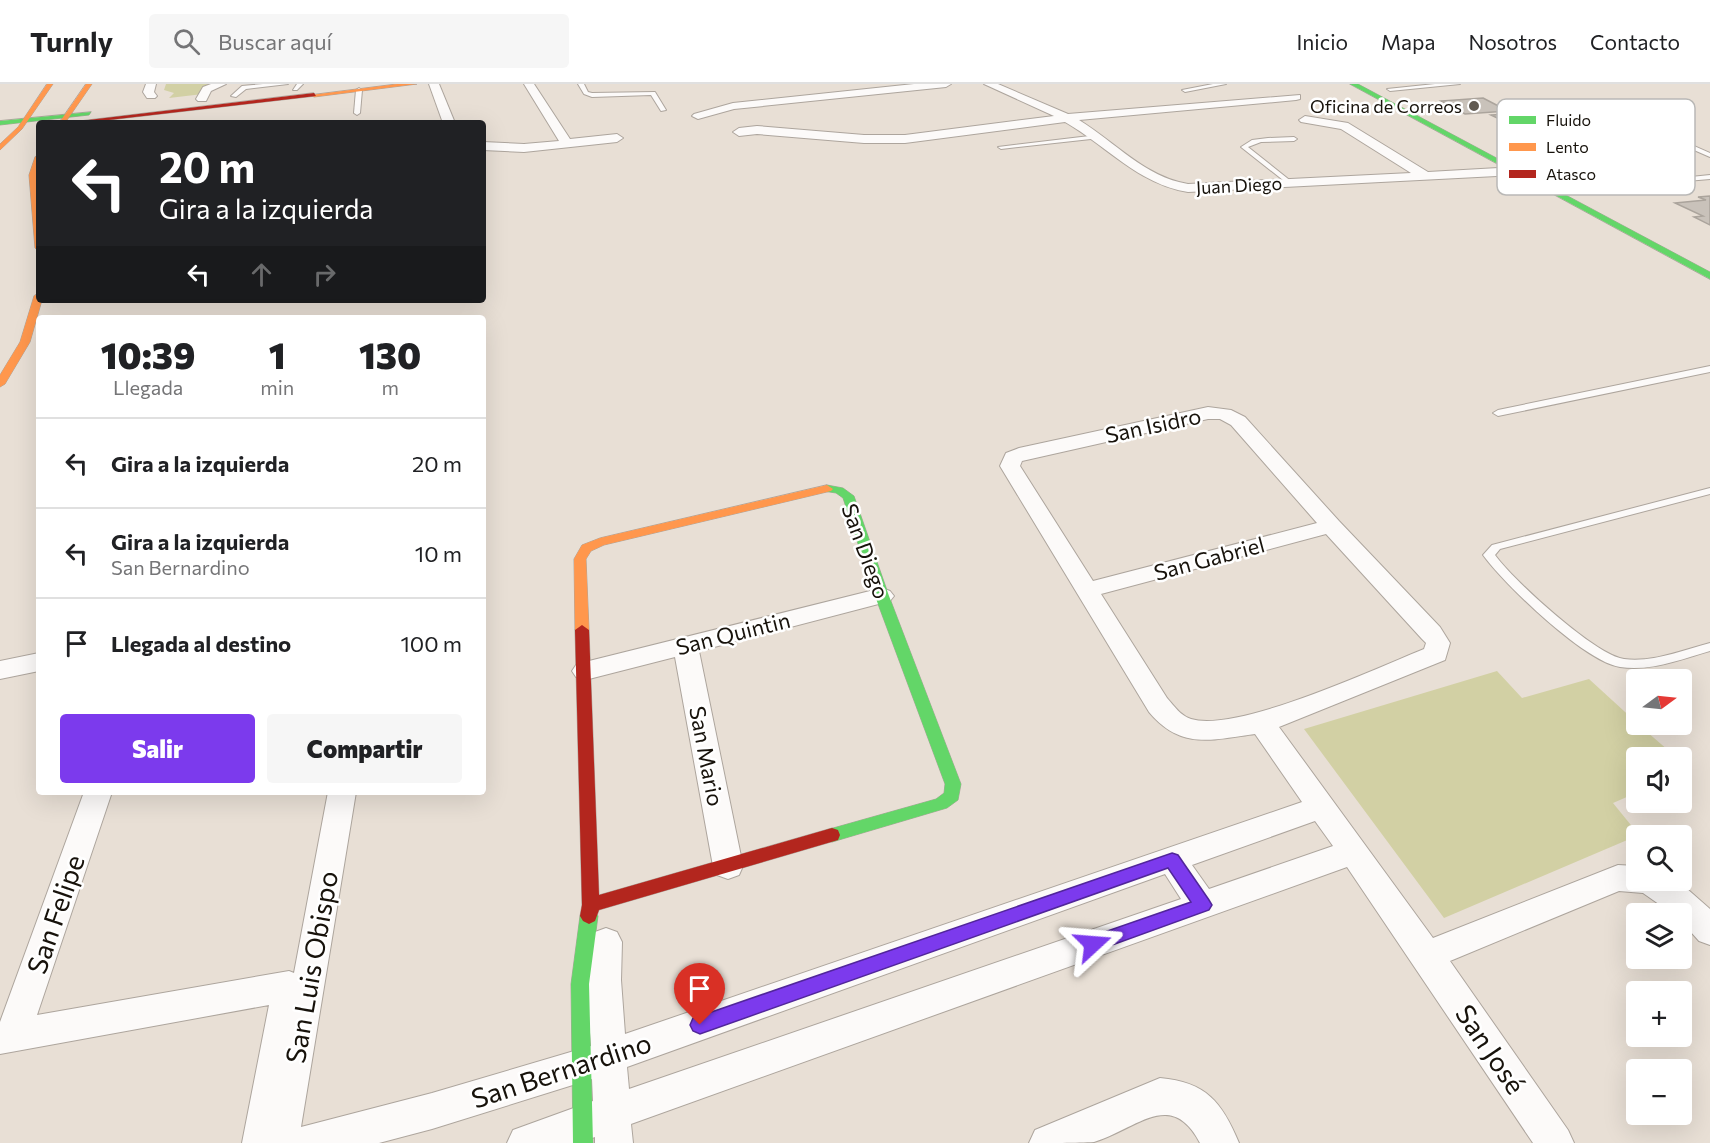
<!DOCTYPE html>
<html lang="es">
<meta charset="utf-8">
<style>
:root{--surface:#fff;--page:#f6f6f6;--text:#202124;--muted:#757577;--line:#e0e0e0;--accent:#7c3aed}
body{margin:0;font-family:Commissioner,sans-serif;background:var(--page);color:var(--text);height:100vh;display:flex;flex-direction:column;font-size:22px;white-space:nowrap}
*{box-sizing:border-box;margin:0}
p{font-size:20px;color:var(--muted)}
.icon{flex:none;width:33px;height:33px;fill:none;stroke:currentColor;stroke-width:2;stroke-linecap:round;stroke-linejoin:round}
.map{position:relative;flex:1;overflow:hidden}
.drawer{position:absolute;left:36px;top:231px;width:450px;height:480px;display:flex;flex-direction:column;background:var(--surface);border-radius:6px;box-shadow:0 6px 24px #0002}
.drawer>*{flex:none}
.banner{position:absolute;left:36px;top:36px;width:450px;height:183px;border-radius:6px;box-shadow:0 6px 24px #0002;background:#202124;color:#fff;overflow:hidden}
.needle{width:39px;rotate:75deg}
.controls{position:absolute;left:1626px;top:585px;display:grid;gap:12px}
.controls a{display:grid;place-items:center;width:66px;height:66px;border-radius:6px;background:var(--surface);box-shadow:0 6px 24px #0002;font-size:30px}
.pin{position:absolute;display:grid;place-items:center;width:51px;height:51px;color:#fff;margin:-62px -26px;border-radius:50% 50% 50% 0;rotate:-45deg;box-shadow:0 0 6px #0007}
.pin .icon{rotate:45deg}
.me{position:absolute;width:66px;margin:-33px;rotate:71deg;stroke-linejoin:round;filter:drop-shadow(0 0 4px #0008)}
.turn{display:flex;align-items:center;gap:21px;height:126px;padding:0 24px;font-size:27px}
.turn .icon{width:78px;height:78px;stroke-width:2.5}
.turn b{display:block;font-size:42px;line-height:51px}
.lanes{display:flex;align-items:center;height:57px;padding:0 24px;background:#0003;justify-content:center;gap:30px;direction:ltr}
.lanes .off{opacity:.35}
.eta{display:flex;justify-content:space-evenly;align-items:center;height:102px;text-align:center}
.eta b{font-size:36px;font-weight:800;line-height:42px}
.button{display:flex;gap:12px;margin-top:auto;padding:12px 24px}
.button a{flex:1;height:69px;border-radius:6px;background:var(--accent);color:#fff;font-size:24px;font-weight:800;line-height:69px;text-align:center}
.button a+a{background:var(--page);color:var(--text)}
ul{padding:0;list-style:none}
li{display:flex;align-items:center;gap:18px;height:90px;padding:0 24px;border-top:2px solid var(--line)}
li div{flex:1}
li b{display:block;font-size:22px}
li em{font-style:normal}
header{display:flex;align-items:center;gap:36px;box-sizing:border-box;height:84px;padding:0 30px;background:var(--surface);border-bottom:2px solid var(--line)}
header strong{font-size:28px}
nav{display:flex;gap:33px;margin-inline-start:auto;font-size:21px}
.search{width:420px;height:54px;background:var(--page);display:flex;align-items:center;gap:15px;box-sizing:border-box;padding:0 21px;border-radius:6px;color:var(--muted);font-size:22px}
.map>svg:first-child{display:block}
.green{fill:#d2d0a4}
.building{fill:#c9c2ba;stroke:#aba49c;stroke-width:1.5}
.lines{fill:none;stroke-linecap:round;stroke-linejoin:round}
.lane-casing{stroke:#ada59d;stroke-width:2}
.street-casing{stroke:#ada59d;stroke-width:2}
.fast-casing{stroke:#ada59d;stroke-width:1}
.slow-casing{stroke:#ada59d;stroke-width:1}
.jam-casing{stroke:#ada59d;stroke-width:1}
.lane{fill:#fcfaf9;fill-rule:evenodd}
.street{fill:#fcfaf9;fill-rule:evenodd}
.fast{fill:#63d668;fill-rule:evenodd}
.slow{fill:#ff974d;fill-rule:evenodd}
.jam{fill:#b3261e;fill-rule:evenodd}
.route{fill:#7c3aed;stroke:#51269a;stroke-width:1.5}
.poi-dot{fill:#605a52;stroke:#fff;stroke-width:2}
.labels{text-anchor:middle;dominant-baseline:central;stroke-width:5;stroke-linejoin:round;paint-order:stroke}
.far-poi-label{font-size:18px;fill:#17120b;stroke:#fff;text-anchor:end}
.far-street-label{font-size:18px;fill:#17120b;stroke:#fff}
.street-label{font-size:22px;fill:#17120b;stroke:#fff}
.near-street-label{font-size:27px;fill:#17120b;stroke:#fff}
.key{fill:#fff;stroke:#b9b8b6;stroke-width:1.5}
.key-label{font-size:16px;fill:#17120b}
</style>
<header>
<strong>Turnly</strong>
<div class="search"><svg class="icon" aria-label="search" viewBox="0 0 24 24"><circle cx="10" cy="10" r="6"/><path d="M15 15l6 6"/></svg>Buscar aquí</div>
<nav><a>Inicio</a><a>Mapa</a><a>Nosotros</a><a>Contacto</a></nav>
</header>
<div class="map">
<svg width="1710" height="1059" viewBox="0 0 1710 1059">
<rect width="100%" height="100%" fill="#e8dfd5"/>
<g class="green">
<path d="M 166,0 L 213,0 L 203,10 L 169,14 L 174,9 L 164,6 Z"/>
<path d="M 1497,587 L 1522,614 L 1589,595 L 1636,638 L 1636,640 L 1639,641 L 1676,673 L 1636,674 L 1636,709 L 1613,719 L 1639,751 L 1444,834 L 1304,645 Z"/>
</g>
<g class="building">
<path d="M 1483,14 L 1508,27 L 1465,30 L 1441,17 Z"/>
<path d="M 1506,30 L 1560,51 L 1557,51 L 1569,57 L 1563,58 L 1581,67 L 1569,68 L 1491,31 Z"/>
<path d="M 1710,112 L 1710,141 L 1694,133 L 1703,132 L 1675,119 L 1706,116 L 1698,113 Z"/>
</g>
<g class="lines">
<defs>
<g id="lane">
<path d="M 263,0 L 288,0 L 246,5 L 236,13 L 231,12 L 242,2 Z"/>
<path d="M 297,0 L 303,0 L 297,6 L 293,6 Z"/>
<path d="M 578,0 L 584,0 L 588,8 L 592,9 L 655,8 L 666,26 L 661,27 L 651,11 L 592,13 L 584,10 Z"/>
<path d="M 1213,0 L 1226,0 L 1185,8 L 1182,6 Z"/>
<path d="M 1435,0 L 1460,0 L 1390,7 L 1387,5 Z"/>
<path d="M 359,4 L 362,6 L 360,29 L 357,31 L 354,29 L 356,6 Z"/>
<path d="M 1576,23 L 1617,28 L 1710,69 L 1710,73 L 1614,31 L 1576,27 L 1535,30 L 1532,28 Z"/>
<path d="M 1098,51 L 1100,54 L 1001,65 L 998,63 Z"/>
<path d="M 1268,54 L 1294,53 L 1297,55 L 1294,57 L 1261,58 L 1248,63 L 1292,98 L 1292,100 L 1288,100 L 1241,63 L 1252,56 Z"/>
<path d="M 1649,61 L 1678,76 L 1654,81 L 1681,94 L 1710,91 L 1710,95 L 1582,106 L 1579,104 L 1582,102 L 1672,94 L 1611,65 L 1614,63 ZM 1646,64 L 1668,75 L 1647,78 L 1622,66 Z"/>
<path d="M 1710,282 L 1710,288 L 1498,332 L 1493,329 L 1498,326 Z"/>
<path d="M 1710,404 L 1710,410 L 1500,465 L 1495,471 C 1513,496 1595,571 1624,575 C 1652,579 1683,566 1710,559 L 1710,567 C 1682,575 1650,588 1620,583 C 1585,578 1504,500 1483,471 L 1492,461 Z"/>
</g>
<g id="street">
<path d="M 146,0 L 156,0 L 154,8 L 157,12 L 155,14 L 147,14 L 143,8 Z"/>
<path d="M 211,0 L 226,0 L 211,7 L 206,17 L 198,17 L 196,15 L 203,3 Z"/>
<path d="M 429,0 L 439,0 L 455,39 L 443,39 Z"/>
<path d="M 524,0 L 534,0 L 570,55 L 617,50 L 623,54 L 617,58 L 524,68 L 483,66 L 483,58 L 524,60 L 559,57 Z"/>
<path d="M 914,0 L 951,0 L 946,3 L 734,25 L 698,35 L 692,32 L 694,30 L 733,19 Z"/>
<path d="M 984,0 L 998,0 L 1068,30 L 1300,11 L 1300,15 L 1296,16 L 1079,36 C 1115,58 1145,93 1188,100 L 1411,89 L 1341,45 L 1301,38 L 1299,36 L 1305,32 L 1348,39 L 1428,88 L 1516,83 L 1522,87 L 1516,91 L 1188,108 C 1138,100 1107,62 1065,38 L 905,59 L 864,59 L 757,50 L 739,52 L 733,48 L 739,44 L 757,42 L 864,51 L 905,51 L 1054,32 Z"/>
<path d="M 1208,323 L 1231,326 L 1245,333 L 1339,437 L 1440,543 L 1450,559 L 1445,576 L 1279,643 L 1433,854 L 1618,781 L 1636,782 L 1636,796 L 1677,796 L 1710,825 L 1710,861 L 1699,857 L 1682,838 L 1682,830 L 1673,830 L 1643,809 L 1619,807 L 1450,877 L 1568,1046 L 1574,1059 L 1533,1059 L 1347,783 L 631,1040 L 633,1059 L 595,1059 L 595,1053 L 578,1059 L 507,1059 L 513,1046 L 593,1017 L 592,995 L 432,1045 L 379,1059 L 242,1059 L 269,921 L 0,970 L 0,938 L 84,708 L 112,708 L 37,931 L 289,887 L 294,889 L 328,708 L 356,708 L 301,1043 L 432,1009 L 591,962 C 589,929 581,878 595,848 L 606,844 L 617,848 L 622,858 L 621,896 L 625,950 L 1302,718 L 1255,650 C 1211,656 1181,666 1149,628 L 1000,382 L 1006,369 L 1019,364 ZM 1208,335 L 1220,335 L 1231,341 L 1317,439 L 1093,497 L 1020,382 L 1022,377 ZM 1326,450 L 1422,555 L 1426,559 L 1424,565 C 1377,584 1237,649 1191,635 C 1181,632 1174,622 1167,614 L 1101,510 ZM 1315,737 L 1333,762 L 1209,805 L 1192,781 ZM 1165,790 L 1181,815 L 629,1005 L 627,983 Z"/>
<path d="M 882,504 L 890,507 L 894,512 L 890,517 L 699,567 L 743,782 L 739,791 L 728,795 L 717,791 L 713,782 L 675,573 L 585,596 L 576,593 L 572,587 L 576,581 L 585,578 Z"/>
<path d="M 39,569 L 39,587 L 0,595 L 0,577 Z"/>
<path d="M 1160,994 C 1206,998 1222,1018 1239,1059 L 1200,1059 C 1171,1004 1137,1045 1094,1058 C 1078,1059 1047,1059 1029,1059 L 1035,1046 Z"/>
</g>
<g id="fast">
<path d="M 1350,0 L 1358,0 L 1710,188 L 1710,195 Z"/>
<path d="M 91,28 L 89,31 L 0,41 L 0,37 Z"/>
<path d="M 827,401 L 843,404 L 854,412 L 889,512 L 961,700 L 958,716 L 947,724 L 832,758 L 826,756 L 824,751 L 826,746 L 936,715 L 944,709 L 945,700 L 875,512 L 843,414 L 836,409 L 823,407 L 821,405 Z"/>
<path d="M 589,824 L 595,827 L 598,832 L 589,900 L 593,1059 L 573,1059 L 571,900 L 580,832 L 583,827 Z"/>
</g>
<g id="slow">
<path d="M 47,0 L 53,0 L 22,45 L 0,66 L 0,60 L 18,43 Z"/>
<path d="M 86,0 L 92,0 L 65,39 L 59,39 Z"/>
<path d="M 397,0 L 417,0 L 314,13 L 311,11 Z"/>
<path d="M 39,71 L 37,91 L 39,167 L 35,164 L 29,91 L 35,73 Z"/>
<path d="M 39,209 L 39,216 L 42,216 L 30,258 L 5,300 L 0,303 L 0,291 L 20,258 L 34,212 Z"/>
<path d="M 827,401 L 833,405 L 831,407 L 604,461 L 591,467 L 586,475 L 589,546 L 582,551 L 575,546 L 574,475 L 582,461 L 600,454 Z"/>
</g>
<g id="jam">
<path d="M 314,9 L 316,12 L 83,39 L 63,39 Z"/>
<path d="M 582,541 L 589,546 L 599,811 L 832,744 L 838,746 L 840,751 L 838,756 L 599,826 L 595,837 L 589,840 L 583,837 L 580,832 L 582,821 L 575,546 Z"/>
</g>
</defs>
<use href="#lane" class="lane-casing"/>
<use href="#street" class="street-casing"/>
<use href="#fast" class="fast-casing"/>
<use href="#slow" class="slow-casing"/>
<use href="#jam" class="jam-casing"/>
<use href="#lane" class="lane"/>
<use href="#street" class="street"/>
<use href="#fast" class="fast"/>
<use href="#slow" class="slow"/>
<use href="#jam" class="jam"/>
</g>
<path class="route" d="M 1172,769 L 1178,771 L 1209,816 L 1212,821 L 1209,826 L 1093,868 L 1087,865 L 1084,860 L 1087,854 L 1191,818 L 1168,784 L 700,950 L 693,947 L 690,941 L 693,934 L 700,932 Z"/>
<circle class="poi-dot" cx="1474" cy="22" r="6"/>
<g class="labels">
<g class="far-poi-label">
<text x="1462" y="22">Oficina de Correos</text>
</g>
<g class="far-street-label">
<text transform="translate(1239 101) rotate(-3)">Juan Diego</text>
</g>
<g class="street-label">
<text transform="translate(1153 341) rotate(-12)">San Isidro</text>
<text transform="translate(866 467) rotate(70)">San Diego</text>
<text transform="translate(1209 474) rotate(-15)">San Gabriel</text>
<text transform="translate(733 549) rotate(-14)">San Quintin</text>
<text transform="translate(707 672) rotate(79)">San Mario</text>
</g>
<g class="near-street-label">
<text transform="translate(55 830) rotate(-71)">San Felipe</text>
<text transform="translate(311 883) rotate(-80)">San Luis Obispo</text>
<text transform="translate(1491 965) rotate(56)">San José</text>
<text transform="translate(561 986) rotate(-18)">San Bernardino</text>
</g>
</g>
<rect x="1497" y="15" width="198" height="96" rx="9" class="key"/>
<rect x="1509" y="32" width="27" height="8" fill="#63d668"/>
<rect x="1509" y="59" width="27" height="8" fill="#ff974d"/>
<rect x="1509" y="86" width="27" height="8" fill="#b3261e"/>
<g class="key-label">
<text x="1546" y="42">Fluido</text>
<text x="1546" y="69">Lento</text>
<text x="1546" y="96">Atasco</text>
</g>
</svg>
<div class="controls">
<a><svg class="needle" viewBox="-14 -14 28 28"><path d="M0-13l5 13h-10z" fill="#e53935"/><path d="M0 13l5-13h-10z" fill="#757577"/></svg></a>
<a><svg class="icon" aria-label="sound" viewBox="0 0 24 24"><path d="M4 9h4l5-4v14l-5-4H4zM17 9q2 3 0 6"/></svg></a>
<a><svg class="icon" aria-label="search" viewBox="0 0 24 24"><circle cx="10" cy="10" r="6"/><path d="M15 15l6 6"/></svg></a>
<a><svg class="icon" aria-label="layers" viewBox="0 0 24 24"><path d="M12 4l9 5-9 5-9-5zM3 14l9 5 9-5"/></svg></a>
<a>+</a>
<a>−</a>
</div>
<div class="pin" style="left:700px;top:941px;background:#d93025"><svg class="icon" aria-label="arrive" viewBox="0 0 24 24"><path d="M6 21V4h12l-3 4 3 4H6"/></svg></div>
<svg class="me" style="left:1093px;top:860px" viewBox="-20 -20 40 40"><path d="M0-17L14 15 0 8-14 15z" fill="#7c3aed" stroke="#fff" stroke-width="4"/></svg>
<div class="banner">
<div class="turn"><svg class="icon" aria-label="left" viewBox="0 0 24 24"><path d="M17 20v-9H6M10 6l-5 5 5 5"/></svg><div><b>20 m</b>Gira a la izquierda</div></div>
<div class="lanes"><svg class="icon" aria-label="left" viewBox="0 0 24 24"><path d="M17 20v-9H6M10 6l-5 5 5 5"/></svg><svg class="icon off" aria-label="ahead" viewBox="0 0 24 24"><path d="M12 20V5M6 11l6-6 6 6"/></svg><svg class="icon off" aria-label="right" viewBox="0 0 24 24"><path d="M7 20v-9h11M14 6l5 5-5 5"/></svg></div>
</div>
<section class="drawer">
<div class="eta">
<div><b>10:39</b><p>Llegada</p></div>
<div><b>1</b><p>min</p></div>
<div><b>130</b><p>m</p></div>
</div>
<ul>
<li><svg class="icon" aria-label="left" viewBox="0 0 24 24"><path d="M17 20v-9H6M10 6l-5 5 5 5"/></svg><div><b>Gira a la izquierda</b></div><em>20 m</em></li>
<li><svg class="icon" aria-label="left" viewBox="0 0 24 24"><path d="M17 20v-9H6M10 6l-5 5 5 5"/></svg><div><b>Gira a la izquierda</b><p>San Bernardino</p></div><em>10 m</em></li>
<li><svg class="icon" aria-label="arrive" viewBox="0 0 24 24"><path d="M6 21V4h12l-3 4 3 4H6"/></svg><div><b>Llegada al destino</b></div><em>100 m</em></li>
</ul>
<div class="button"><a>Salir</a><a>Compartir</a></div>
</section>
</div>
